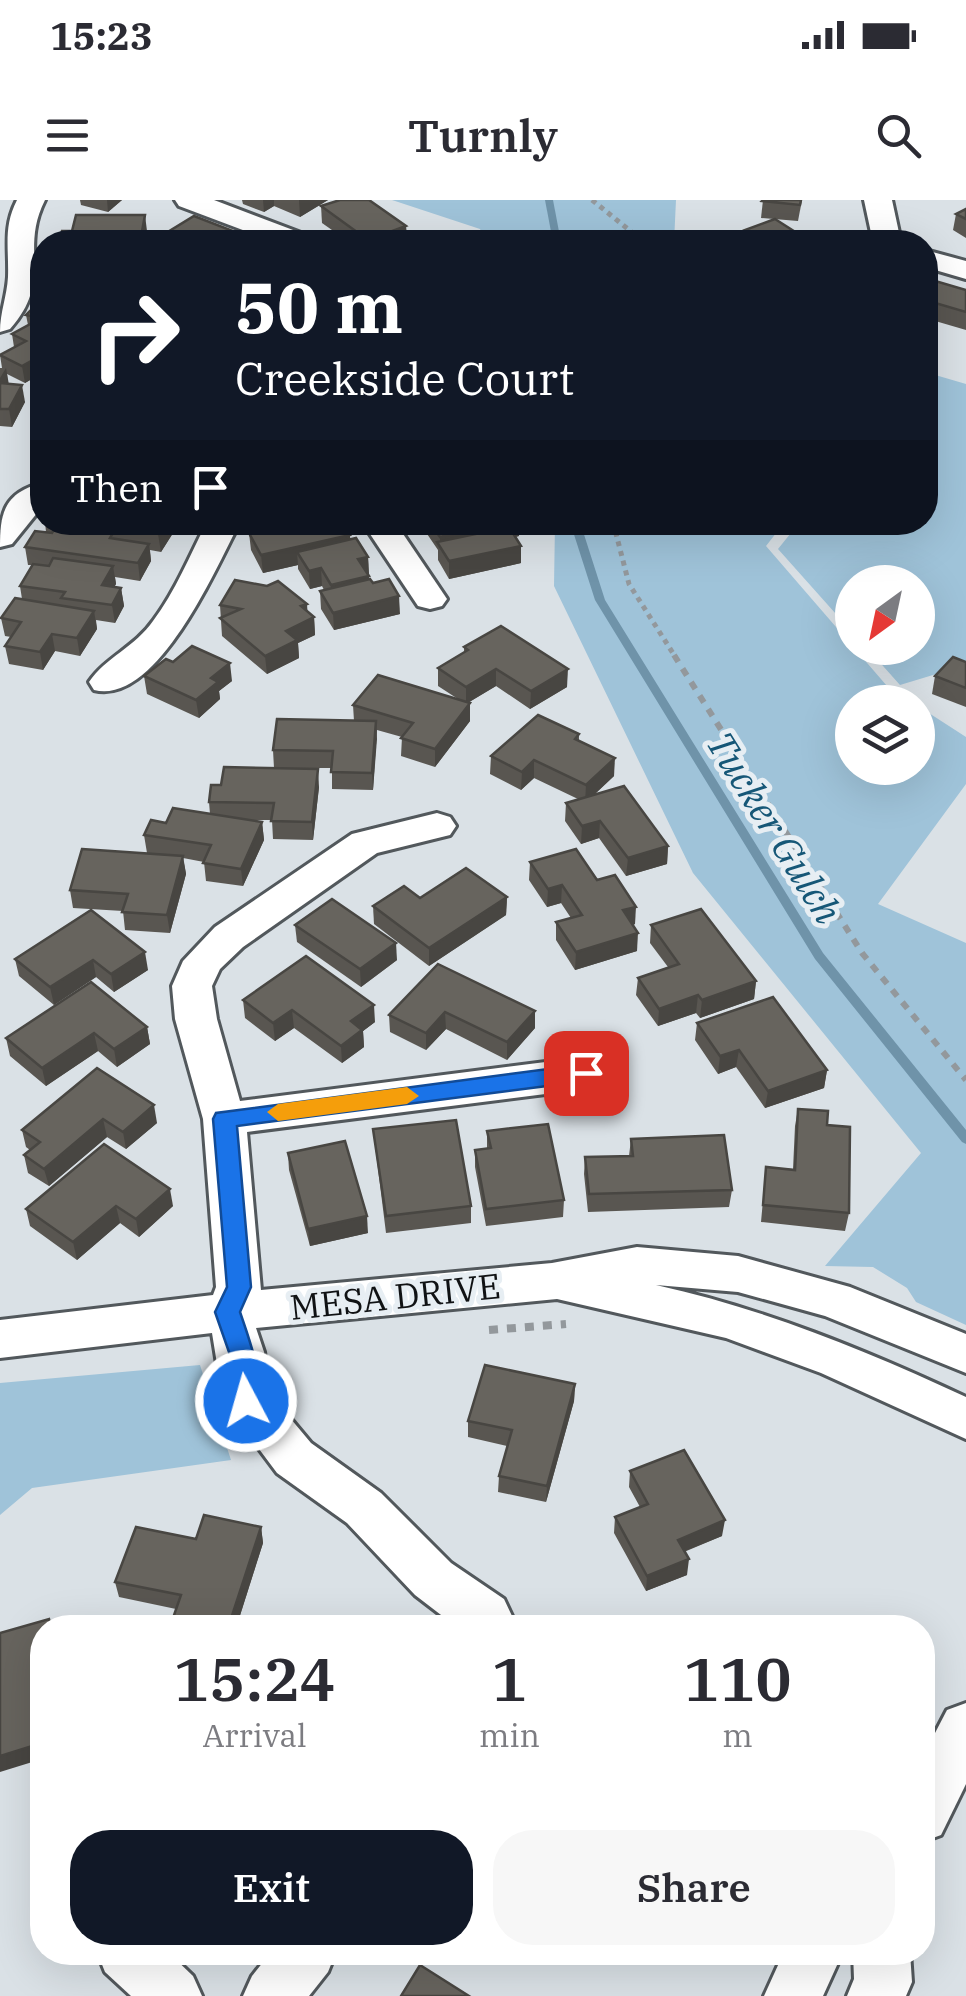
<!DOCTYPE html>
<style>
:root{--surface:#fff;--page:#f7f7f7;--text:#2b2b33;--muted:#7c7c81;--accent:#111827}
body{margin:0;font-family:"IBM Plex Serif",serif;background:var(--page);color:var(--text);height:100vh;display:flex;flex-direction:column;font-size:38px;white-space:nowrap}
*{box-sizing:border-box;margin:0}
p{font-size:32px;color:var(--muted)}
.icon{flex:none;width:55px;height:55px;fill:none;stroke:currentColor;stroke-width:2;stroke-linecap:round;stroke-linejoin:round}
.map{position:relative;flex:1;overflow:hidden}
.panel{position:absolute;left:30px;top:1415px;width:905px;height:350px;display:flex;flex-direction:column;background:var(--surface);border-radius:40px;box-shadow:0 10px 40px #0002}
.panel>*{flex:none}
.hud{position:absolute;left:30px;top:30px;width:908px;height:305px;border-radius:40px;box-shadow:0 10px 40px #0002;background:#111827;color:#fff;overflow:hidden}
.needle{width:65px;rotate:213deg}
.fabs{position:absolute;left:835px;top:365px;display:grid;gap:20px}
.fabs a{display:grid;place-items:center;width:100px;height:100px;border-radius:50%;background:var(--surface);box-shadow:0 10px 40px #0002;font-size:50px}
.pin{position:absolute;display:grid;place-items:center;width:85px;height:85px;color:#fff;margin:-42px;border-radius:20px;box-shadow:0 5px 15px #0006}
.me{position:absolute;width:110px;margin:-55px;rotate:354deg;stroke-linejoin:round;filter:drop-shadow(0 0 8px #0008)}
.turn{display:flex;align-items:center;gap:35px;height:210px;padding:0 40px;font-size:45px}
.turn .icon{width:130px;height:130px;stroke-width:2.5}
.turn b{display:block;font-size:70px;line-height:85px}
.then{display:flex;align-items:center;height:95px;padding:0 40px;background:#0003;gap:20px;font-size:38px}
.eta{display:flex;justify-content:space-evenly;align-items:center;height:170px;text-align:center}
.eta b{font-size:60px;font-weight:600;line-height:70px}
.action{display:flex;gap:20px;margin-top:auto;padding:20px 40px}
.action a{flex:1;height:115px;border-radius:40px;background:var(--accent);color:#fff;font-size:40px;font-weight:600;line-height:115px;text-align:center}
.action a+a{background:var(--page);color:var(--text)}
.status{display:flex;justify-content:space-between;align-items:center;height:70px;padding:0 50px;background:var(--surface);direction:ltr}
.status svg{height:28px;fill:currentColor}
header{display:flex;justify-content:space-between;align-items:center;height:130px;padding:0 40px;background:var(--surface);font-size:45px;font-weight:600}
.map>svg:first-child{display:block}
.green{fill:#9fc3d9}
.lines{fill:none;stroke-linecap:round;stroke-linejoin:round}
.stream{fill:#6f93a9;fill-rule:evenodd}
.minor-casing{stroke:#52585c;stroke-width:6}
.path-far2{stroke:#93989c;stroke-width:5;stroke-dasharray:5 5;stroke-linecap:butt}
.path-far1{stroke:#93989c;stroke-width:6;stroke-dasharray:8 8;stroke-linecap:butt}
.path{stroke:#93989c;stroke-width:8;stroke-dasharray:9 9;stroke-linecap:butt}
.minor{fill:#fff;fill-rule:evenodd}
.wall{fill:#595651}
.shaded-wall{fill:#484642}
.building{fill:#67645e;stroke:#484642;stroke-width:2.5}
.route{fill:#1a73e8;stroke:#114b97;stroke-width:2.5}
.slow{fill:#f59e0b}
.labels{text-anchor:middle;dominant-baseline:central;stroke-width:10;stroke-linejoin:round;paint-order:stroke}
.street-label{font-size:35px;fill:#101214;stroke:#e7eef3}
.water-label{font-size:38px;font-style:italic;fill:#165777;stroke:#e7eef3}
</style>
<div class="status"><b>15:23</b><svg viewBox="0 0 49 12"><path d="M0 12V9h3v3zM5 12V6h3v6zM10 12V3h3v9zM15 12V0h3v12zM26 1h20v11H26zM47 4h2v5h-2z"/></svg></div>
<header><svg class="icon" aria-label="menu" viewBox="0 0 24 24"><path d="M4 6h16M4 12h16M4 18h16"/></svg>Turnly<svg class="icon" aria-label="search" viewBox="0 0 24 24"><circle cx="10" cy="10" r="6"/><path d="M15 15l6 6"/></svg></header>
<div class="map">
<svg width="966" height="1796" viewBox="0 0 966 1796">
<rect width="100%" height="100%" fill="#dae1e6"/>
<g class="green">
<path d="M 392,0 L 676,0 L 674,42 L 486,42 L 480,29 Z"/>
<path d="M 925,172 L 966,184 L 966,465 L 900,485 L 867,448 L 918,448 L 918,382 L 852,382 L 852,432 L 778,349 L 799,323 L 925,322 Z"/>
<path d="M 555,323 L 784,323 L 766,346 L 887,486 L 913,502 L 852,502 L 852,568 L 918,568 L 918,506 L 966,537 L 966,584 L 878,704 L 966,743 L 966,1125 L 916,1102 L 907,1088 L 873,1067 L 825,1066 L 921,953 L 693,673 L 554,386 Z"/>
<path d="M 200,1165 L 231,1260 L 32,1288 L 0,1315 L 0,1183 Z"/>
</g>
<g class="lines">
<g class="stream">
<path d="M 545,0 L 553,0 L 561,42 L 553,42 Z"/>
<path d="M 570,322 L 580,322 L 605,400 L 823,753 L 966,930 L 966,944 L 962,942 L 815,759 L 595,400 Z"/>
</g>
<defs>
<g id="minor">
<path d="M 17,0 L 45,0 C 19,51 54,79 10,129 L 0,132 C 0,112 7,96 8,77 C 9,48 3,27 17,0 Z"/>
<path d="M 175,0 L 214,0 L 309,36 L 313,42 L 275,42 L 179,6 Z"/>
<path d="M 864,0 L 892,0 L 901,42 L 873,42 Z"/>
<path d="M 925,50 L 966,61 L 966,79 L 925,67 Z"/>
<path d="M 42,283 L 42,307 L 12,344 L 0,347 C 0,313 4,293 42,283 Z"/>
<path d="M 207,322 L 240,322 C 217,366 157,506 94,490 L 89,482 C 105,458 136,446 153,421 C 175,392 190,355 207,322 Z"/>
<path d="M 362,322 L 395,322 L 447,399 L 442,406 L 430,409 L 418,406 Z"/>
<path d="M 437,613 L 450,617 L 456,626 L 450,635 L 377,653 L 243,747 L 220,769 L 212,786 L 217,819 L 240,901 L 585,857 L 600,862 L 606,873 L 600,884 L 585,889 L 247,932 L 261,1090 L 552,1063 L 637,1047 L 738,1056 L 850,1087 L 966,1134 L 966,1173 L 825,1116 L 738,1092 L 656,1085 C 765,1109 865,1150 966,1197 L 966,1239 L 821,1173 L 726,1138 L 557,1099 L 256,1128 L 264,1152 L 270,1194 L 311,1243 L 381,1293 L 451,1363 L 504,1399 L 512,1416 L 510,1428 L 458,1428 L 415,1395 L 347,1323 L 277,1273 L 223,1201 L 212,1133 L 0,1158 L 0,1120 L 213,1095 L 216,1087 L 203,919 L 175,819 L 172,786 L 183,761 L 215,727 L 352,634 Z"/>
<path d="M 966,1503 L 966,1584 L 941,1635 L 922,1642 L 922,1558 L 947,1510 Z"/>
<path d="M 97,1752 L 168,1752 L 193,1776 L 202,1796 L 131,1796 L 105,1772 Z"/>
<path d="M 271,1752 L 336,1752 L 328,1772 L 309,1796 L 243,1796 L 252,1776 Z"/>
<path d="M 784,1752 L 843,1752 L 823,1796 L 764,1796 Z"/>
<path d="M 853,1752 L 910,1752 L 912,1782 L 906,1796 L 847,1796 L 854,1779 Z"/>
</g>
</defs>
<use href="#minor" class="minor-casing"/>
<g class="path-far2">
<path d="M 592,0 L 644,42"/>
<path d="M 613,322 L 629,384 L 676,458"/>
</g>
<path class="path-far1" d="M 674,455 L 862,753 L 966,880"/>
<path class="path" d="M 489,1130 L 566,1124"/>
<use href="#minor" class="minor"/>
</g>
<g class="wall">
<path d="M 80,0 L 122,0 L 108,12 L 81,5 Z"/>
<path d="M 242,0 L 328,0 L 300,17 L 274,6 L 264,12 L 243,4 Z"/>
<path d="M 763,0 L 802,0 L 798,21 L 761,18 Z"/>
<path d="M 321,6 L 406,26 L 407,42 L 349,42 L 322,23 Z"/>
<path d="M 966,9 L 966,38 L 953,30 L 956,14 Z"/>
<path d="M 745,30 L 811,42 L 744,42 Z"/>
<path d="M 925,78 L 966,90 L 966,130 L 925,118 Z"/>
<path d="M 42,99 L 42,173 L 25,183 L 7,174 L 8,184 L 25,202 L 12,227 L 0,226 L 0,168 L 2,168 L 0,155 L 14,147 L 12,134 L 28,125 L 26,115 Z"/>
<path d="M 45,322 L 191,322 L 189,326 L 171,323 L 173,333 L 161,352 L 150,350 L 151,361 L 140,381 L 115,377 L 116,384 L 114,387 L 121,388 L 124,406 L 115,423 L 96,420 L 97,429 L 80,456 L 55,451 L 43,470 L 9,464 L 5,446 L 11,437 L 5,436 L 1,418 L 22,399 L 20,386 L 32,365 L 28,365 L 25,347 L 46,332 Z"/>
<path d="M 423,322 L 519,322 L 519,336 L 515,337 L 521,363 L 449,379 L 438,360 L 438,350 L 423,328 Z"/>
<path d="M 249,333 L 350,339 L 368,357 L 369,379 L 400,414 L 334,430 L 321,409 L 320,391 L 324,390 L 322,386 L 310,389 L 298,369 L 298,365 L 263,373 L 251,350 Z"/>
<path d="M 220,405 L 307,411 L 314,417 L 315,435 L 298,443 L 299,458 L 267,474 L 222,436 Z"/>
<path d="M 464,447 L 567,487 L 530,509 L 496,486 L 469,502 L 470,521 L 435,567 L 401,556 L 402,537 L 377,530 L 373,590 L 332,589 L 332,568 L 274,568 L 273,550 L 354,521 L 353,505 L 458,499 L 438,486 L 438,468 L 464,452 Z"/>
<path d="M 966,462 L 966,507 L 932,494 L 935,476 Z"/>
<path d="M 144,476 L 232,481 L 219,491 L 220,499 L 199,518 L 147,494 Z"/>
<path d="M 579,534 L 579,541 L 614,576 L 594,595 L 668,646 L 667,664 L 626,676 L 599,638 L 581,644 L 565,621 L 566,603 L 578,599 L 534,578 L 521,590 L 490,574 L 491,556 Z"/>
<path d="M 319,587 L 313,640 L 273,639 L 272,620 L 249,620 L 262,622 L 264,640 L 243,686 L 206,681 L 204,662 L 183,658 L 186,674 L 170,733 L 125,730 L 123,711 L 73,708 L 70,690 L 157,654 L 147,653 L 144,635 L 166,623 L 210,614 L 209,602 Z"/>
<path d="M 530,662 L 597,680 L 635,724 L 633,725 L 637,751 L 575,770 L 556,740 L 556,722 L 571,718 L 561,703 L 547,707 L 529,680 Z"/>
<path d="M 507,697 L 506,715 L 429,766 L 374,724 L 373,706 L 420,698 Z"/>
<path d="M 91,710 L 148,770 L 114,792 L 96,777 L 54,805 L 19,776 L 15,759 Z"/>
<path d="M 295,725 L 397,760 L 361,787 L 297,742 Z"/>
<path d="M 651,725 L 756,781 L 754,799 L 700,818 L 696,813 L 658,826 L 636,795 L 638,778 L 668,767 L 650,743 Z"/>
<path d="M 438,764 L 535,811 L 535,828 L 507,860 L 446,829 L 426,850 L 390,832 L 389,815 Z"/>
<path d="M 243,800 L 375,822 L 363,831 L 364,847 L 342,863 L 294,828 L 275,841 L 245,818 Z"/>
<path d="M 697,823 L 827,870 L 824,888 L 765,908 L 736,867 L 718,874 L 695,840 Z"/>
<path d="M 147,827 L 150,844 L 117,867 L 98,851 L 46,886 L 10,856 L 6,838 Z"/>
<path d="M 97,868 L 157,923 L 126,949 L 107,937 L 49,986 L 28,973 L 24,955 L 30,950 L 26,947 L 22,930 Z"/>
<path d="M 798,909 L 827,925 L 849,1013 L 845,1031 L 761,1022 L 766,967 L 793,969 L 795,926 Z"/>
<path d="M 373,929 L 471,1006 L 471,1023 L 386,1033 Z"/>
<path d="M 487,931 L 564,1000 L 563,1017 L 486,1026 L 475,967 L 475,950 L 487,949 Z"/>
<path d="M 631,939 L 732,990 L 729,1007 L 588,1012 L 584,974 L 585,957 L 629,956 Z"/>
<path d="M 104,944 L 173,1006 L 139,1037 L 120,1023 L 77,1060 L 30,1026 L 26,1009 Z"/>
<path d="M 288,953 L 368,1033 L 310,1046 L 289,970 Z"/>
<path d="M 575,1184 L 574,1201 L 546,1302 L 498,1292 L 499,1276 L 507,1246 L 468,1237 L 468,1221 Z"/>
<path d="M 630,1271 L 722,1336 L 684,1352 L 687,1375 L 646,1391 L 614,1333 L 615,1317 L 640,1307 L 629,1287 Z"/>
<path d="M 261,1327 L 263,1343 L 236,1428 L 175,1428 L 173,1418 L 176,1409 L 119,1397 L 115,1382 L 196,1339 Z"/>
</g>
<g class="shaded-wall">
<path d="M 107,0 L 122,0 L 108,12 Z"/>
<path d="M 263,0 L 274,0 L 274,6 L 264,12 Z"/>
<path d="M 299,0 L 328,0 L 300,17 Z"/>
<path d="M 145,15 L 147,31 L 145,42 L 140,42 Z"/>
<path d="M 406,26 L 407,42 L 368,42 L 368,40 Z"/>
<path d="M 42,155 L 42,173 L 25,183 L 22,166 Z"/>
<path d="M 6,168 L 9,185 L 0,197 L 0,178 Z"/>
<path d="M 22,185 L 25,202 L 12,227 L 9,209 Z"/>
<path d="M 166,322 L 171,322 L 173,333 L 161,352 L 158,334 Z"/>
<path d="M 502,322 L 519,322 L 519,336 L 444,354 L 440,347 L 440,337 Z"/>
<path d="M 350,335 L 351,353 L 297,352 L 298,365 L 263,373 L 261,355 Z"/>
<path d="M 149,344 L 151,361 L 140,381 L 138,363 Z"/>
<path d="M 521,346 L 521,363 L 449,379 L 449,361 Z"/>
<path d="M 368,357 L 369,374 L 359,377 L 358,359 Z"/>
<path d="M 113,366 L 116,384 L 104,403 L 102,385 Z"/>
<path d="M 321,368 L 322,386 L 310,389 L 309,371 Z"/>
<path d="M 369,376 L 370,394 L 332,403 L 331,385 Z"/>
<path d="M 121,388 L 124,406 L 115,423 L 112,405 Z"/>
<path d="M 399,396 L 400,414 L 334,430 L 333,413 Z"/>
<path d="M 307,404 L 308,420 L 314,417 L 315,435 L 298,443 L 299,458 L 267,474 L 265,456 L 286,431 L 301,406 Z"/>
<path d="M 94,411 L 97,429 L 80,456 L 77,438 Z"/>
<path d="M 52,434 L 55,451 L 43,470 L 40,452 Z"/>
<path d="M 230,463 L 232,481 L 219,491 L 220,499 L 199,518 L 196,500 L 211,478 Z"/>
<path d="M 496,469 L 496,486 L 466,504 L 466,487 Z"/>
<path d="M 568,469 L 567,487 L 530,509 L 531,491 Z"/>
<path d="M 470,503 L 470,521 L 435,567 L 435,549 Z"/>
<path d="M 376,521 L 377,539 L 373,590 L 372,573 Z"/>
<path d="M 615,558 L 614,576 L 585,603 L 586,585 Z"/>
<path d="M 534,560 L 534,578 L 521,590 L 522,572 Z"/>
<path d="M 318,569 L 319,587 L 313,640 L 312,622 Z"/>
<path d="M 600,621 L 599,638 L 581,644 L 582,626 Z"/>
<path d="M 262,622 L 264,640 L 243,686 L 241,669 Z"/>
<path d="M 668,646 L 667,664 L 626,676 L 628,658 Z"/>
<path d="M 183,656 L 186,674 L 170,733 L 167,715 Z"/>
<path d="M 562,685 L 561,703 L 547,707 L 548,689 Z"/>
<path d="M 507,697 L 506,715 L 429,766 L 429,748 Z"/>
<path d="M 636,707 L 635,724 L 622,728 L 623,710 Z"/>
<path d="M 638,733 L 637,751 L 575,770 L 576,752 Z"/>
<path d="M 396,743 L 397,760 L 361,787 L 360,769 Z"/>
<path d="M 145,752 L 148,770 L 114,792 L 111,774 Z"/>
<path d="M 93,760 L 96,777 L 54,805 L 50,787 Z"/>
<path d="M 756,781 L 754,799 L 700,818 L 702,800 Z"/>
<path d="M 698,795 L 696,813 L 658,826 L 659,809 Z"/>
<path d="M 374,805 L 375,822 L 363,831 L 364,847 L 342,863 L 341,846 L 351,821 Z"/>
<path d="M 292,810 L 294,828 L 275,841 L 273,823 Z"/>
<path d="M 535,811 L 535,828 L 507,860 L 507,842 Z"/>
<path d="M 445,812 L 446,829 L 426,850 L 426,833 Z"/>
<path d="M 147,827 L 150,844 L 117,867 L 114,849 Z"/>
<path d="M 94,833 L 98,851 L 46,886 L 42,868 Z"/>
<path d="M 739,850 L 736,867 L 718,874 L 720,856 Z"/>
<path d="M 827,870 L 824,888 L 765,908 L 768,891 Z"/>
<path d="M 154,905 L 157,923 L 126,949 L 123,932 Z"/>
<path d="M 103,919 L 107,937 L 49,986 L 44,969 Z"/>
<path d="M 170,989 L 173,1006 L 139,1037 L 136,1019 Z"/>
<path d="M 116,1006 L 120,1023 L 77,1060 L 73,1042 Z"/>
<path d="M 367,1016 L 368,1033 L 310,1046 L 308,1029 Z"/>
<path d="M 575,1184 L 574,1201 L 546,1302 L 547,1286 Z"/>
<path d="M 725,1320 L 722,1336 L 675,1355 L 678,1340 Z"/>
<path d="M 261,1327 L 263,1343 L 236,1428 L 228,1428 Z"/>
<path d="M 689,1359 L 687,1375 L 646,1391 L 647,1376 Z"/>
<path d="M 42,1543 L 42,1559 L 0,1572 L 0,1556 Z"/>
</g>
<g class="building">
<path d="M 340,0 L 369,0 L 406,26 L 368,40 L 321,6 Z"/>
<path d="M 763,0 L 801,0 L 800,5 L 762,1 Z"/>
<path d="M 966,9 L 966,19 L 956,14 Z"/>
<path d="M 76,15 L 145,15 L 140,42 L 60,42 L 62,31 L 72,31 Z"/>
<path d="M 194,16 L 238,33 L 229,39 L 236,41 L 157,42 L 153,41 Z"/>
<path d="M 775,19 L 811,42 L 765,42 L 745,30 Z"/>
<path d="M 925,78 L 966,90 L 966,112 L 925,100 Z"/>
<path d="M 42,99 L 42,118 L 26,115 Z"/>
<path d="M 36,121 L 42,124 L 42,155 L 22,166 L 0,155 L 26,141 L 12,134 Z"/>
<path d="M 0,183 L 22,185 L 9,209 L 0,209 Z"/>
<path d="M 89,322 L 166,322 L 158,334 Z"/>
<path d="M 286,322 L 342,322 L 350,335 L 261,355 L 249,333 Z"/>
<path d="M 430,322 L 502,322 L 440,337 Z"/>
<path d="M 57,325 L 113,333 L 110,338 L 149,344 L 138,363 L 25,347 L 35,331 L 52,333 Z"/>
<path d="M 509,327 L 521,346 L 449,361 L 437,342 Z"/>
<path d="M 356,338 L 368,357 L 358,359 L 369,376 L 331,385 L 321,368 L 309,371 L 297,352 Z"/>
<path d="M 53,358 L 113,366 L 102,385 L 121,388 L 112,405 L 61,398 L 65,392 L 20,386 L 33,364 L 49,366 Z"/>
<path d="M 370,379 L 373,383 L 389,379 L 399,396 L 333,413 L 320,391 Z"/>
<path d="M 235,380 L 267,386 L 278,381 L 307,404 L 301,406 L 314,417 L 286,431 L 297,440 L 265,456 L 220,418 L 241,409 L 220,405 Z"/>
<path d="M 15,398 L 94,411 L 77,438 L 52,434 L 40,452 L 5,446 L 21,422 L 1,418 Z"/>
<path d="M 501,426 L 568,469 L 531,491 L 496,469 L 466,487 L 438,468 L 468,450 L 464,447 Z"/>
<path d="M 192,446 L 230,463 L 211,478 L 218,482 L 196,500 L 144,476 L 166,459 L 173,462 Z"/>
<path d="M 953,457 L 966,462 L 966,488 L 935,476 Z"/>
<path d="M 378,475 L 470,503 L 435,549 L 401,538 L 413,523 L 353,505 Z"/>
<path d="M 538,515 L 579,534 L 575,539 L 615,558 L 586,585 L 534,560 L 522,572 L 491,556 Z"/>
<path d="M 277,519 L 376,521 L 372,573 L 331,572 L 333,551 L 273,550 Z"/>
<path d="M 224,567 L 318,569 L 312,622 L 271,621 L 274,603 L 209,602 L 211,585 L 221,585 Z"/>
<path d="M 624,586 L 668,646 L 628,658 L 600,621 L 582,626 L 566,603 Z"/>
<path d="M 173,608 L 262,622 L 241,669 L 203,663 L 211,645 L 144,635 L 151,620 L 166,623 Z"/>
<path d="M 82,649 L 183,656 L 167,715 L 122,712 L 128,694 L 70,690 Z"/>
<path d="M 576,649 L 597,680 L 615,675 L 636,707 L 623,710 L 638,733 L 576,752 L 556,722 L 582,715 L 562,685 L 548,689 L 530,662 Z"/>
<path d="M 466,668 L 507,697 L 429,748 L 373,706 L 404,686 L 420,698 Z"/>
<path d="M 332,699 L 396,743 L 360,769 L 295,725 Z"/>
<path d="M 701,709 L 756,781 L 702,800 L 698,795 L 659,809 L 638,778 L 679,764 L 651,725 Z"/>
<path d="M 91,710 L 145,752 L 111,774 L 93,760 L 50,787 L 15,759 Z"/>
<path d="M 306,756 L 374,805 L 351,821 L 362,830 L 341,846 L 292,810 L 273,823 L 243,800 Z"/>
<path d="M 438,764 L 535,811 L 507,842 L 445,812 L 426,833 L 389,815 Z"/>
<path d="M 91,782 L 147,827 L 114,849 L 94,833 L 42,868 L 6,838 Z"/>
<path d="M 773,797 L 827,870 L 768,891 L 739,850 L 720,856 L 697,823 Z"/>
<path d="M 97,868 L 154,905 L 123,932 L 103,919 L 44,969 L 24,955 L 40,942 L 22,930 Z"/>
<path d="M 798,909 L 828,911 L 827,925 L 850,927 L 849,1013 L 763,1005 L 766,967 L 795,970 Z"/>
<path d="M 456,920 L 471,1006 L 386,1016 L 373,929 Z"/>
<path d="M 548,924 L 564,1000 L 486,1009 L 475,950 L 491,948 L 487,931 Z"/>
<path d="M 724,935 L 732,990 L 589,994 L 585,957 L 633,956 L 631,939 Z"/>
<path d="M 345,941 L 367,1016 L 308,1029 L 288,953 Z"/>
<path d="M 104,944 L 170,989 L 136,1019 L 116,1006 L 73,1042 L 26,1009 Z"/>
<path d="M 485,1165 L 575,1184 L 547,1286 L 499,1276 L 512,1230 L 468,1221 Z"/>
<path d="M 684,1250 L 725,1320 L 678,1340 L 689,1359 L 647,1376 L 615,1317 L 648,1304 L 630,1271 Z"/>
<path d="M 204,1315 L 261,1327 L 228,1428 L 217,1428 L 173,1418 L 181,1395 L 115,1382 L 136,1327 L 196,1339 Z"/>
<path d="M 49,1419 L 51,1428 L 42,1428 L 42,1543 L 0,1556 L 0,1433 Z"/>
<path d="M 420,1765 L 469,1796 L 401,1796 Z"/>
</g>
<path class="route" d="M 586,864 L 597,873 L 586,881 L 237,926 L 251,1087 L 240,1112 C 248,1136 267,1185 256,1209 L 246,1212 L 237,1209 L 229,1152 L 215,1112 L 227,1087 L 213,919 L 216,913 Z"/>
<path class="slow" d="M 407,887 L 419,896 L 407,904 L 278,921 L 267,912 L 278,904 Z"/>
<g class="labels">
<g class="street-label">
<text transform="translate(395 1096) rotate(-6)">MESA DRIVE</text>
</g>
<g class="water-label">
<text transform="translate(775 627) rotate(58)">Tucker Gulch</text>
</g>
</g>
</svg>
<div class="fabs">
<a><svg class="needle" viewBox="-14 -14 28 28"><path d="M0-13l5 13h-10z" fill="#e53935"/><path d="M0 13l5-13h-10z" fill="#7c7c81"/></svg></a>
<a><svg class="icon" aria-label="layers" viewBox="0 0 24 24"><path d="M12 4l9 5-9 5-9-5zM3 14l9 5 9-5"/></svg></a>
</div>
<div class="pin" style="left:586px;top:873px;background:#d93025"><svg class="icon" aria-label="arrive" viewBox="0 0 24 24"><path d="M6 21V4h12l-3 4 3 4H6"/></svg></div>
<svg class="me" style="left:246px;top:1201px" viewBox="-20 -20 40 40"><circle r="17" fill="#1a73e8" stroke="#fff" stroke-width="3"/><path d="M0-11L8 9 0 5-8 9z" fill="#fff"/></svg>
<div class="hud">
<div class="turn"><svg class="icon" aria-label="right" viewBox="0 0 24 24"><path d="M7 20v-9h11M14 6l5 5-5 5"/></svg><div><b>50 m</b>Creekside Court</div></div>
<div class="then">Then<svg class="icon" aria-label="arrive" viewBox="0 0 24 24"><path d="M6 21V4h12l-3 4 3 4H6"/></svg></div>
</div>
<section class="panel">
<div class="eta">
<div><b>15:24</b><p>Arrival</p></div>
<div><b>1</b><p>min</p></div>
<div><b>110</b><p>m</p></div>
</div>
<div class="action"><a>Exit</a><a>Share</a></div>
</section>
</div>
